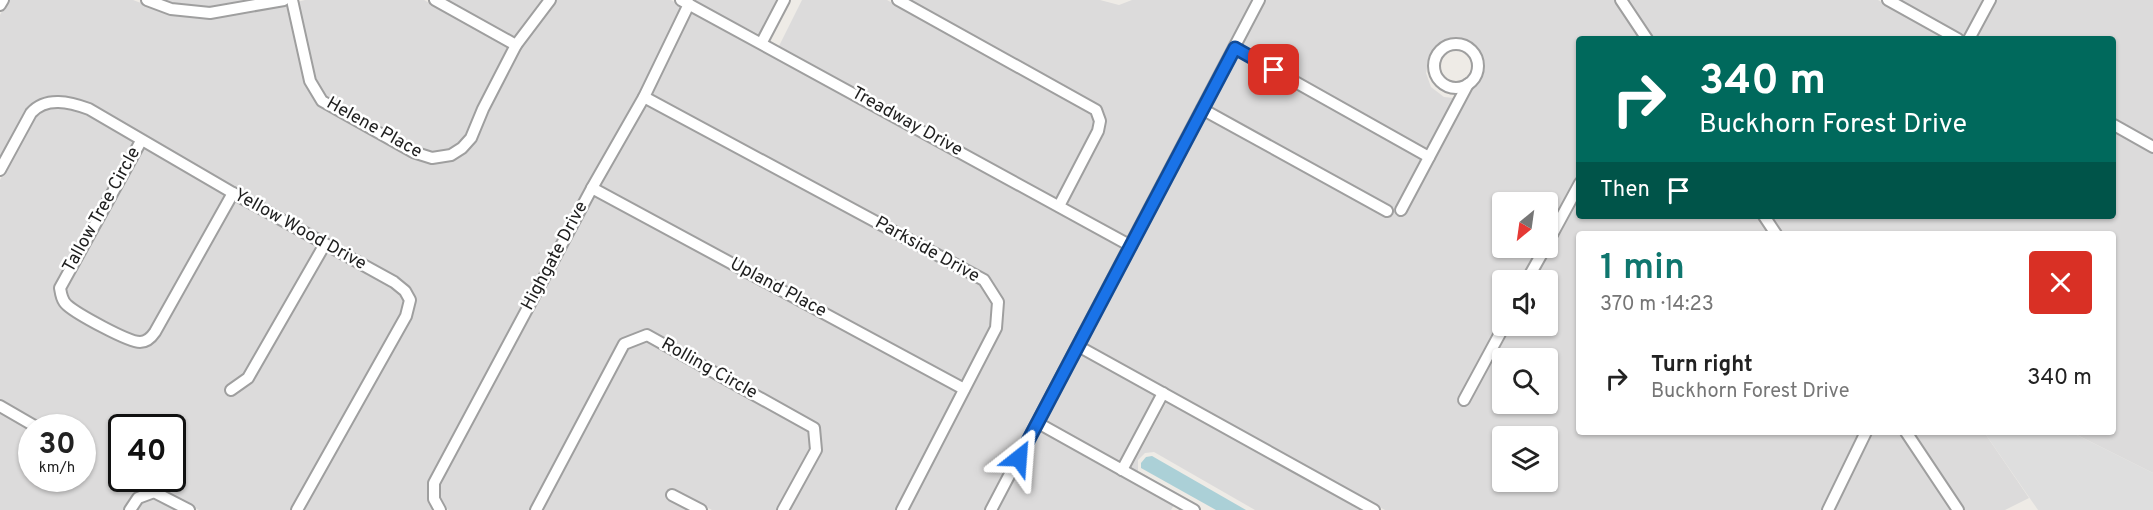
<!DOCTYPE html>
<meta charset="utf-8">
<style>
:root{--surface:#fff;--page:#f6f6f6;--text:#222;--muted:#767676;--accent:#0f766e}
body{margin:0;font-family:Overpass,sans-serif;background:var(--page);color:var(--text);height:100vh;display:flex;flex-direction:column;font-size:22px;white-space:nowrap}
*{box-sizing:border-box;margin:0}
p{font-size:20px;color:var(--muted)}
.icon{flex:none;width:33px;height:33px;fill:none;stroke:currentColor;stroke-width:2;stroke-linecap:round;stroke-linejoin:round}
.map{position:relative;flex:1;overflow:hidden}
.sheet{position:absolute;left:1576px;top:231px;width:540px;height:204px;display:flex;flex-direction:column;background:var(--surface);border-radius:6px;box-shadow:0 2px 4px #0004}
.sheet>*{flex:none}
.top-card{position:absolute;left:1576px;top:36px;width:540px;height:183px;border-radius:6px;box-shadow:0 2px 4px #0004;background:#00695c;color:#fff;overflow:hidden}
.needle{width:39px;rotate:209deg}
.buttons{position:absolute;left:1492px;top:192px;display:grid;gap:12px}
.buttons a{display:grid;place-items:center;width:66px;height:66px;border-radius:6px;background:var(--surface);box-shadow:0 2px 4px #0004;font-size:30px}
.speed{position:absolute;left:18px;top:414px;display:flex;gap:12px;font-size:30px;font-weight:700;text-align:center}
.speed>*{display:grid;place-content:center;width:78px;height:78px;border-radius:50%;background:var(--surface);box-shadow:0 2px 4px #0004;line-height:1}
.speed small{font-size:15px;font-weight:400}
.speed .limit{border:3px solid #111;border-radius:9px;background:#fff;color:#111}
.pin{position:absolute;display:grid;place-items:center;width:51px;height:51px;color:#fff;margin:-26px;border-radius:12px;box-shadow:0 3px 9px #0006}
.me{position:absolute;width:66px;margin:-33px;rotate:28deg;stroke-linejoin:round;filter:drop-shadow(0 0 4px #0008)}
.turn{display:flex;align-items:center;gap:21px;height:126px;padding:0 24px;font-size:27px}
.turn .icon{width:78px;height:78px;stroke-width:2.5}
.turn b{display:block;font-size:42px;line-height:51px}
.then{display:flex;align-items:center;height:57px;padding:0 24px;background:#0003;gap:12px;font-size:22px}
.round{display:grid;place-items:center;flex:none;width:63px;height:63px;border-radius:6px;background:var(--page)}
.head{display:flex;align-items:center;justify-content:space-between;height:102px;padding:0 24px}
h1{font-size:36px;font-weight:600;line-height:45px;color:var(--accent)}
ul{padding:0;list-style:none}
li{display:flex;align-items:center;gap:18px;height:90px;padding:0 24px}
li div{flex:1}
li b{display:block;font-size:22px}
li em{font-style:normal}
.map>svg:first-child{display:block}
.residential{fill:#dcdbdb;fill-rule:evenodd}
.parking{fill:#dedede}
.water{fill:#abd0d7}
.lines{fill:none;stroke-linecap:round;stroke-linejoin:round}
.minor-casing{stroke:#9f9f9f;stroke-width:14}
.minor{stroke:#fff;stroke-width:10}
.route-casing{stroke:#114b97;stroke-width:15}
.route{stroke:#1a73e8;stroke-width:10}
.labels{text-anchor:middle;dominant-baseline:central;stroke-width:5;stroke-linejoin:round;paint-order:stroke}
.street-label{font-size:18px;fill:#1e1e1e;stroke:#fff}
</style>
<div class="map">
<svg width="2153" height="510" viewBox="0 0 2153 510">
<rect width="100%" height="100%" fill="#eeebe6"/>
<g class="residential">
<path d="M 8,0 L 133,0 L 170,14 L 210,18 L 288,4 L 305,83 L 318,104 L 410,157 L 426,163 L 439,163 L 453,159 L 487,111 L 519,47 L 556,0 L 671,0 L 683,7 L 640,95 L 429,499 L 434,510 L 303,510 L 410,318 L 415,304 L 412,292 L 396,277 L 235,188 L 92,105 L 81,100 L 57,96 L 41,99 L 33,104 L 27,111 L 2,157 L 0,156 L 0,15 Z"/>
<path d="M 163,0 L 255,0 L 210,8 L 172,4 Z"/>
<path d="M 305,0 L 424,0 L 509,47 L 479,107 L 466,136 L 459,144 L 450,150 L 427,153 L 415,148 L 325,97 L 314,79 L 297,2 Z"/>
<path d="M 445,0 L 544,0 L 515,38 Z"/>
<path d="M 692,0 L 779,0 L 760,35 Z"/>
<path d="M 802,0 L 887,0 L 1088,111 L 1095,122 L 1094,129 L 1057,199 L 779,46 Z"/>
<path d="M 909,0 L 1100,0 L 1119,5 L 1132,0 L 1254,0 L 1129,239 L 1065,204 L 1104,127 L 1104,114 L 1099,106 Z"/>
<path d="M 1264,0 L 1615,0 L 1641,39 L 1580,39 L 1579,173 L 1548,232 L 1548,202 L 1503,202 L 1503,248 L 1540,248 L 1522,280 L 1503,280 L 1503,316 L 1458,402 L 1466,406 L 1509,326 L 1548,326 L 1548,280 L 1533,280 L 1579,193 L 1580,216 L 1758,216 L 1770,234 L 1580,234 L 1580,432 L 1861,432 L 1823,510 L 1385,510 L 1085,343 L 1237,55 L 1423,160 L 1395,213 L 1403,217 L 1470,91 L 1476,84 L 1479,75 L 1478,66 L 1471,52 L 1463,47 L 1446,45 L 1436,50 L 1430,56 L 1426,73 L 1431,87 L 1444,97 L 1454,98 L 1428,150 L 1242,45 ZM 1503,358 L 1548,358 L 1548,404 L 1503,404 ZM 1503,436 L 1548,436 L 1548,482 L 1503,482 Z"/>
<path d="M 1628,0 L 1878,0 L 1947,39 L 1654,39 Z"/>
<path d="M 1899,0 L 1985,0 L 1964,37 Z"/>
<path d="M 1996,0 L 2153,0 L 2153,141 L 2114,119 L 2114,39 L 1974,39 Z"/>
<path d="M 691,11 L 1125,248 L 986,510 L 908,510 L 1001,328 L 1002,299 L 988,277 L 650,95 Z"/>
<path d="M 645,104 L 981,285 L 993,304 L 991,327 L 963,382 L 599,185 Z"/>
<path d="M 56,107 L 87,114 L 135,143 L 63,270 L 55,288 L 60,306 L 65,310 L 118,341 L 128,345 L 144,347 L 154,342 L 159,336 L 234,200 L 318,246 L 244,375 L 224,389 L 229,397 L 250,383 L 326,250 L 391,286 L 402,295 L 405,301 L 404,308 L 292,510 L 199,510 L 156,487 L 141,491 L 135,495 L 125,510 L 0,510 L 0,412 L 31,430 L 32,478 L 82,478 L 82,428 L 49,427 L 0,400 L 0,180 L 34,116 L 43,109 ZM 122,428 L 172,428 L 172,478 L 122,478 Z"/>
<path d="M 2114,131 L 2153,153 L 2153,473 L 2071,432 L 2114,432 L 2114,234 L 1782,234 L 1770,216 L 2114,216 Z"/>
<path d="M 143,148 L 226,195 L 152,330 L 143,336 L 135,336 L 123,331 L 71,302 L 65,288 Z"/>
<path d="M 594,194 L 958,391 L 897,510 L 788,510 L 821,449 L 819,427 L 817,423 L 649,330 L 623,339 L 531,510 L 449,510 L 444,507 L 439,497 L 439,484 Z"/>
<path d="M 646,341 L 810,431 L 811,449 L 778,510 L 712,510 L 670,488 L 666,497 L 690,510 L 542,510 L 627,348 Z"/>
<path d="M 1080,353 L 1157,395 L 1120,463 L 1044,420 Z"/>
<path d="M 1167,401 L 1363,510 L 1255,510 L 1154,452 L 1145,453 L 1138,460 L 1138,471 L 1192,502 L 1131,468 Z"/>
<path d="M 1039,430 L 1174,505 L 1171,510 L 997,510 Z"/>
<path d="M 1872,432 L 1900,432 L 1952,510 L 1833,510 Z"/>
<path d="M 1913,432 L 1984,432 L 2029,498 L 2005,510 L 1964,510 Z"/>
<path d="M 153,498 L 158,499 L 177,510 L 136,510 L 141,502 Z"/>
</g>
<path class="parking" d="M 1984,432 L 2071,432 L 2153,473 L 2153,510 L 2038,510 Z"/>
<path class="water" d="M 1152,456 L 1246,510 L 1216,510 L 1141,468 L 1141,463 L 1146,457 Z"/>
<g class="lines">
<defs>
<g id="minor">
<path d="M 147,0 L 171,9 L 210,13 L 284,0"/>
<path d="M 292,0 L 310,81 L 322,101 L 413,152 L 432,158 L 451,155 L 462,148 L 471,138 L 483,109 L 516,45 L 550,0"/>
<path d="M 435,0 L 516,45"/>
<path d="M 681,0 L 1131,246"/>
<path d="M 898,0 L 1096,110 L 1100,121 L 1098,131 L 1059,206"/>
<path d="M 1621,0 L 1647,39"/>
<path d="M 1888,0 L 1958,39"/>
<path d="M 0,5 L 3,0"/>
<path d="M 1969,39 L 1990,0"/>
<path d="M 762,42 L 784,0"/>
<circle cx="1456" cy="66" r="22"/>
<path d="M 1235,48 L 1429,157"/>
<path d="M 644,97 L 984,280 L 998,302 L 996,328 L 902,510"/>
<path d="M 1202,109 L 1387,211"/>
<path d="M 2114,125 L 2153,147"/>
<path d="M 141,141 L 60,288 C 61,294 62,301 67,305 C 77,314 128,342 140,342 C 147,342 151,338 155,332 L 233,193"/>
<path d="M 0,170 L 31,113 C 46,96 70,102 89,109 L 233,193 L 394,282 L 405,291 L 410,300 L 406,316 L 297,510"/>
<path d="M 592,188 L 964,389"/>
<path d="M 1401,210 L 1468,84"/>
<path d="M 1764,216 L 1776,234"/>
<path d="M 1548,242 L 1580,183"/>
<path d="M 1527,280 L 1545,248"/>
<path d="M 1078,346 L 1374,510"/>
<path d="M 231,390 L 248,378 L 325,244"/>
<path d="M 1464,400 L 1504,326"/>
<path d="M 0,406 L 38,428"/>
<path d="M 1038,423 L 1194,510"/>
<path d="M 1906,432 L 1958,510"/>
<path d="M 1122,470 L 1163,393"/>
<path d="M 672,495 L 701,510"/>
<path d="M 130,510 L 138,498 L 154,492 L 189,510"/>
<path d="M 440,510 L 434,499 L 434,483 L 592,188 L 644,97 L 689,4"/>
<path d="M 536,510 L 624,344 L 647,335 L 814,428 L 816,450 L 783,510"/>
<path d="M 991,510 L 1259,0"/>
<path d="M 1828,510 L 1866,432"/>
</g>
</defs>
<use href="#minor" class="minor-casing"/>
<use href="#minor" class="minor"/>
</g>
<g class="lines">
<defs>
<path id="route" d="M 1019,458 L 1235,48 L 1274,70"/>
</defs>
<use href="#route" class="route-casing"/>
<use href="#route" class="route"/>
</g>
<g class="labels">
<g class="street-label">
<text transform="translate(907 122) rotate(29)">Treadway Drive</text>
<text transform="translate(374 128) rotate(29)">Helene Place</text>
<text transform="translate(102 210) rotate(-61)">Tallow Tree Circle</text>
<text transform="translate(300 230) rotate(29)">Yellow Wood Drive</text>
<text transform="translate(927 250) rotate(29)">Parkside Drive</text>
<text transform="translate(555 256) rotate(-62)">Highgate Drive</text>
<text transform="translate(778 288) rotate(28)">Upland Place</text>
<text transform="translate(709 369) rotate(29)">Rolling Circle</text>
</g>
</g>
</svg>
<div class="buttons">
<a><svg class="needle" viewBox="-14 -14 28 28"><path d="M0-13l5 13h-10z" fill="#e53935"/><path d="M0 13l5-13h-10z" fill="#767676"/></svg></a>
<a><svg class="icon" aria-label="sound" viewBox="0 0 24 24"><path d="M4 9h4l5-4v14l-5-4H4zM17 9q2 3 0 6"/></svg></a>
<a><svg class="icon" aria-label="search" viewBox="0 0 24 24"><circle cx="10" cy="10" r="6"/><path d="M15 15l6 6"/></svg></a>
<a><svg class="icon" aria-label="layers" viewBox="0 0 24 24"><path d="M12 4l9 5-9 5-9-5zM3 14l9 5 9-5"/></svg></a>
</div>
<div class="speed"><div>30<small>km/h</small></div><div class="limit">40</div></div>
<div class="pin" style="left:1274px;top:70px;background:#d93025"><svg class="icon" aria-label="arrive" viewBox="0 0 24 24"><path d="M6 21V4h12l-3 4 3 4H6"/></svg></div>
<svg class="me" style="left:1019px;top:458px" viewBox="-20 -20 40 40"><path d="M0-17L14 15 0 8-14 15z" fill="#1a73e8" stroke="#fff" stroke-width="4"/></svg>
<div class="top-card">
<div class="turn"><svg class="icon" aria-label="right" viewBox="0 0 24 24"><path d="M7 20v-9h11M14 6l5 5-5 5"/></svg><div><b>340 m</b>Buckhorn Forest Drive</div></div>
<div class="then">Then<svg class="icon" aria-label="arrive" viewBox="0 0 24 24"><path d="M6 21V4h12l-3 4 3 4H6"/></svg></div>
</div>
<section class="sheet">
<div class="head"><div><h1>1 min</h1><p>370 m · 14:23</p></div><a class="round" style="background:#d93025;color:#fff"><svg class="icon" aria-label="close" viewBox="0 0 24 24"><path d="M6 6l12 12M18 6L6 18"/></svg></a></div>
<ul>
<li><svg class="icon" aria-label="right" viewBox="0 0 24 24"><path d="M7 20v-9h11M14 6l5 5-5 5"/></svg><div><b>Turn right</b><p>Buckhorn Forest Drive</p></div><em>340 m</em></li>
</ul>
</section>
</div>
